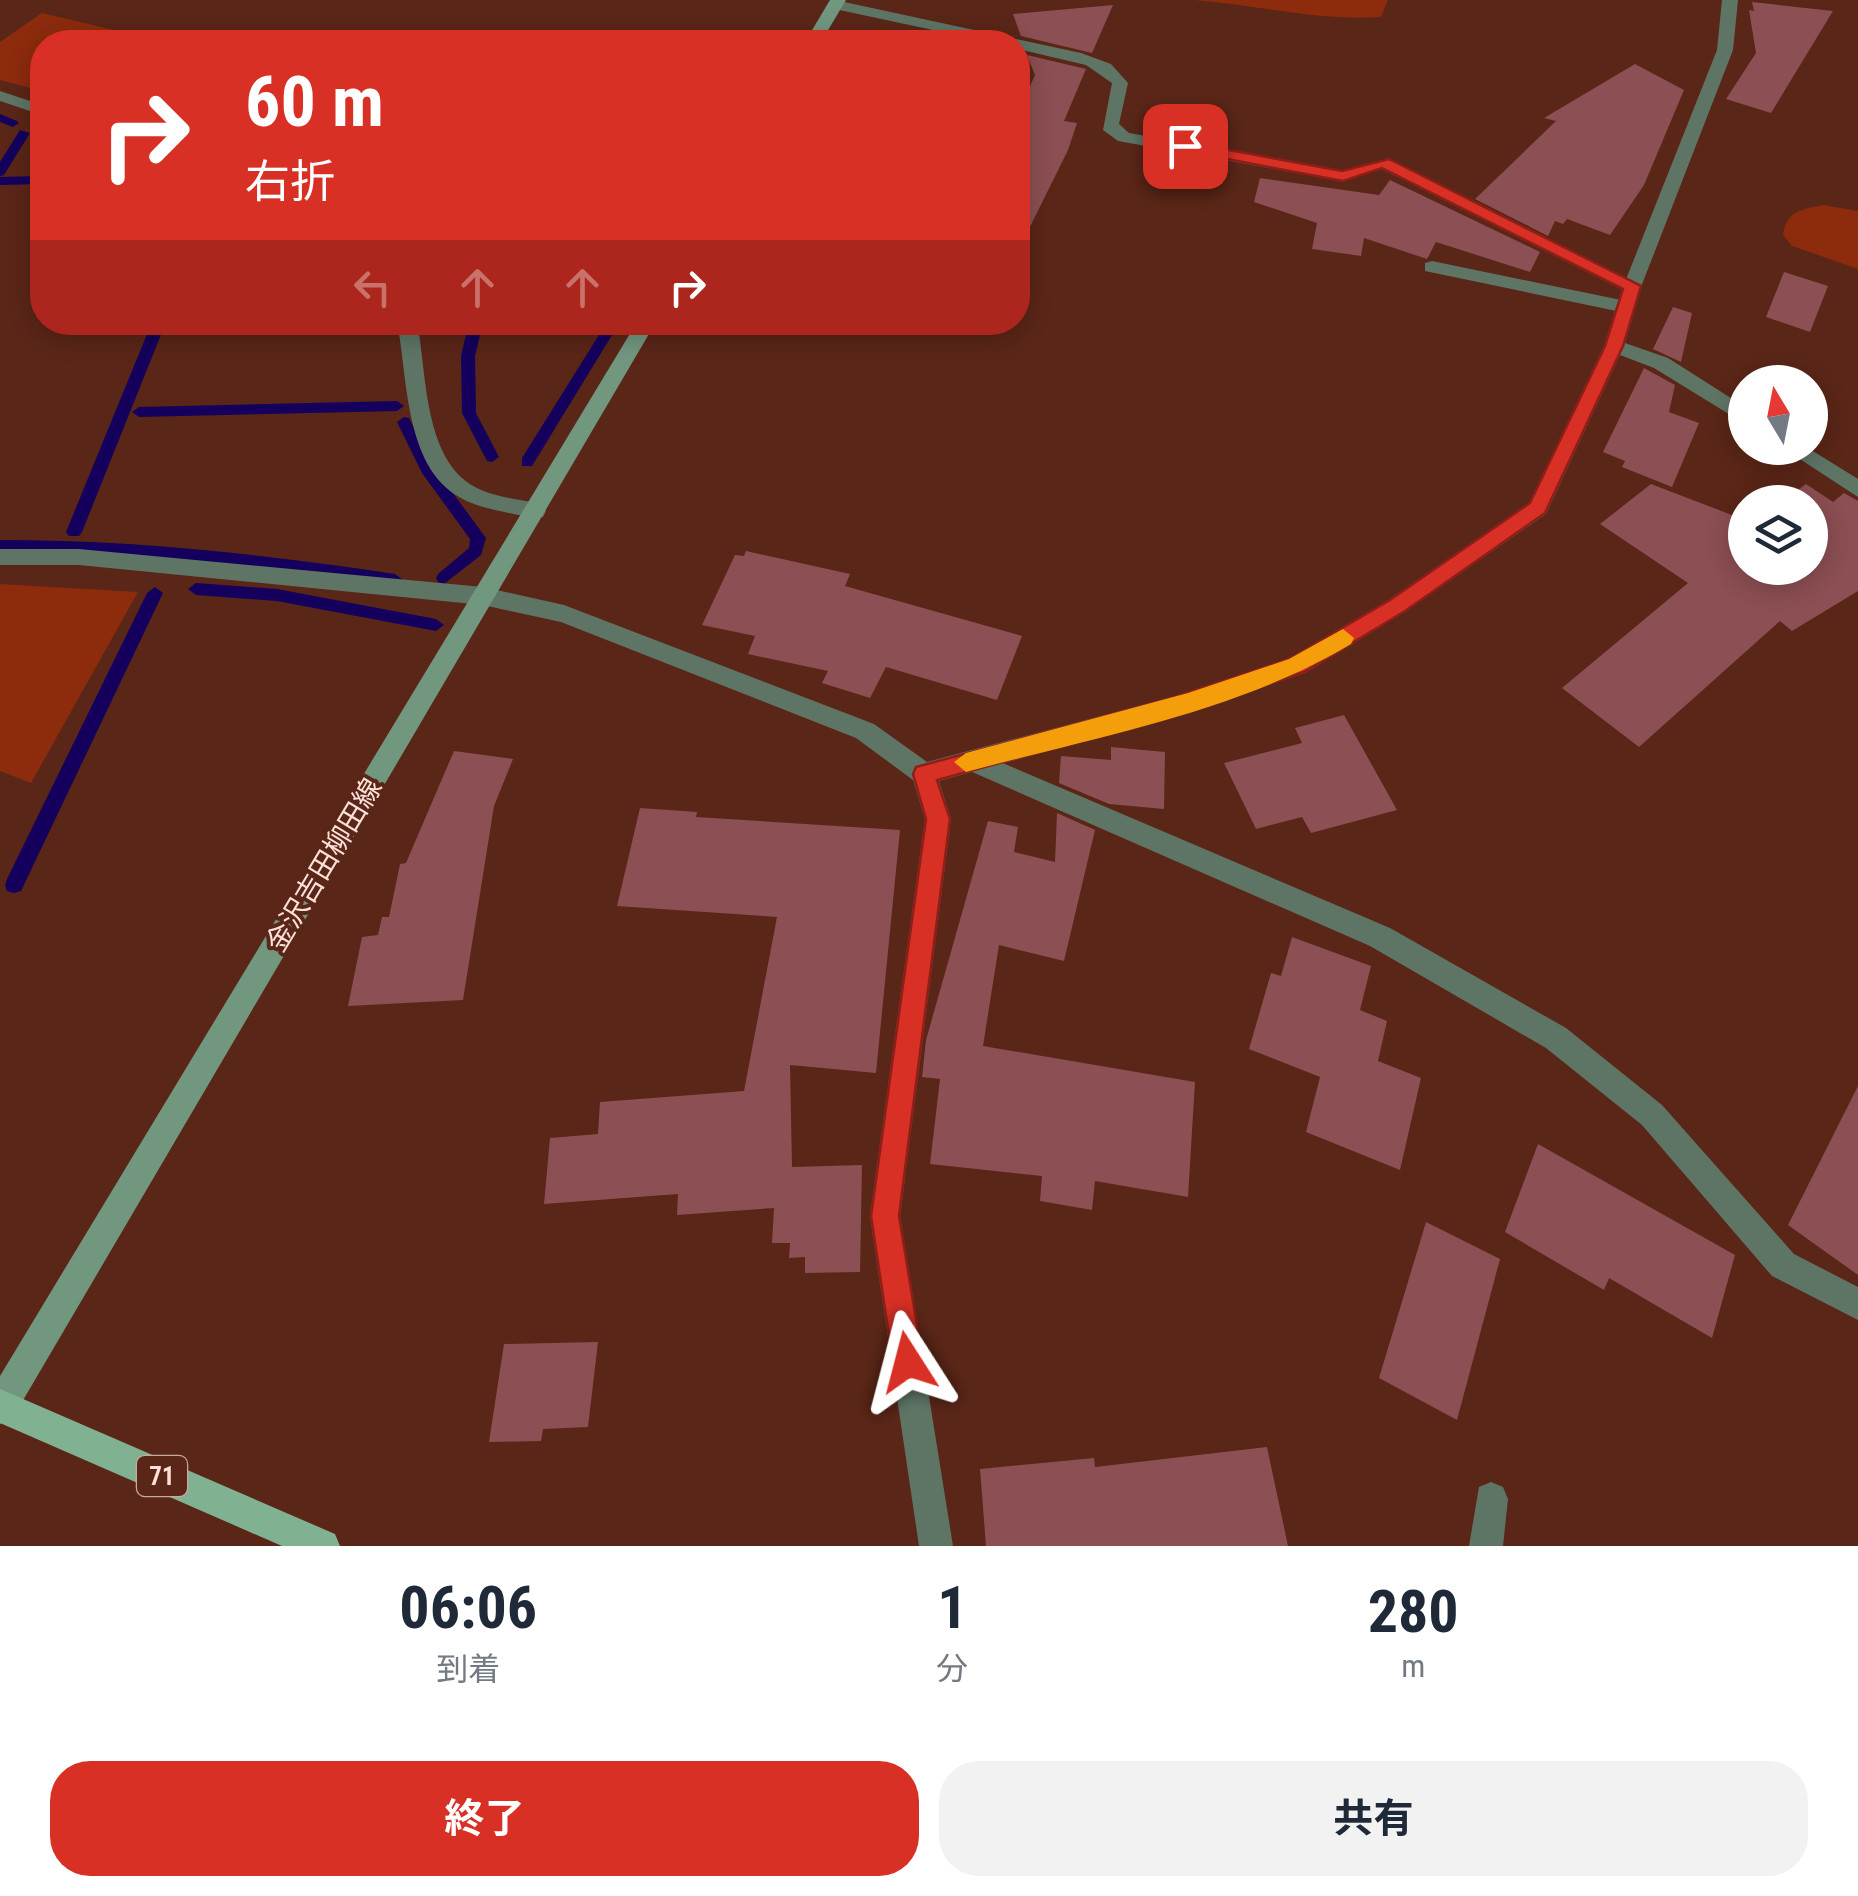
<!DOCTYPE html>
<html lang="ja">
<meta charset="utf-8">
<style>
:root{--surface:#fff;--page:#f2f2f3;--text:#1f2937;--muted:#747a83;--accent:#d93025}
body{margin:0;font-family:"Roboto Condensed","Noto Sans JP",sans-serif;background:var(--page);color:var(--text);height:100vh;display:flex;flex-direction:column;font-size:38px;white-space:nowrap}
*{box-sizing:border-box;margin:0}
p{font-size:32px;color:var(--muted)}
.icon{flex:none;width:55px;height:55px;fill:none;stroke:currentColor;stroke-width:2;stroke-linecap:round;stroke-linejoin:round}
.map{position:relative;height:1546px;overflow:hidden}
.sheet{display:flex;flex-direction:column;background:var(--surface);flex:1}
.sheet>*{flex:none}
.banner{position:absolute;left:30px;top:30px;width:1000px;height:305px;border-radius:40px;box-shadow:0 5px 25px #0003;background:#d93025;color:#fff;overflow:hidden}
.needle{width:65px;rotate:350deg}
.buttons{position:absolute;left:1728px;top:365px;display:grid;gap:20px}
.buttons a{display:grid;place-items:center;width:100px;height:100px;border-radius:50%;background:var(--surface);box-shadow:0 5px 25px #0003;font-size:50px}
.pin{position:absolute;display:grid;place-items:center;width:85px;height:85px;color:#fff;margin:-42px;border-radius:20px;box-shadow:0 5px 15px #0006}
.me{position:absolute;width:110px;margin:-55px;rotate:351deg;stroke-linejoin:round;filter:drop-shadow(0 0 8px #0008)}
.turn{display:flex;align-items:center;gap:35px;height:210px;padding:0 50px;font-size:45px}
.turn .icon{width:130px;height:130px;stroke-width:2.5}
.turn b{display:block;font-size:70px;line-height:85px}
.lanes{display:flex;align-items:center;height:95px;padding:0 50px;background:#0003;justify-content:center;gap:50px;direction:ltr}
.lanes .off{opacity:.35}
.eta{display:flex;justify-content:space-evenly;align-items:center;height:170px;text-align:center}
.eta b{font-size:60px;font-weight:700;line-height:70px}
.action{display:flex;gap:20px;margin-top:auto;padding:20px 50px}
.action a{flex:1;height:115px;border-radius:40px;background:var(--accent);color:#fff;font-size:40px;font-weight:700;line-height:115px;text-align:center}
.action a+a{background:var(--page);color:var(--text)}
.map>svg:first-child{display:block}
.green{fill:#8d2b0d}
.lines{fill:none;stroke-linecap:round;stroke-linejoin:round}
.stream{fill:#14005c;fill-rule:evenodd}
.building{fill:#8c4f53}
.lane{fill:#5e7566;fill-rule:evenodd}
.street{fill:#5e7566;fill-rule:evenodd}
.secondary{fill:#72977f;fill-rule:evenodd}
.primary{fill:#80b292;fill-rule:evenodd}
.route{fill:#d93025;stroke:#8d1f18;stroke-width:2.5}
.slow{fill:#f59e0b}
.labels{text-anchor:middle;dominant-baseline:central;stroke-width:8;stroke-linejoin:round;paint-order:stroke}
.shield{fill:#5a2617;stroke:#cba89f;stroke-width:2.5}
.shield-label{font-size:25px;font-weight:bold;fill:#fce0d9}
.street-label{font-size:28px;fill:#fce0d9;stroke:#5a2617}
</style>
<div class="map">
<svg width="1858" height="1546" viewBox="0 0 1858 1546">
<rect width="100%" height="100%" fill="#5a2617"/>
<g class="green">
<path d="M 1194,0 L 1388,0 L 1381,17 C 1317,21 1257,5 1194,0 Z"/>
<path d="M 42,13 L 165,42 L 42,42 L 42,91 L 0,80 L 0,42 Z"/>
<path d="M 1823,205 L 1858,211 L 1858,269 L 1792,246 L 1783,235 C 1786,211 1802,209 1823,205 Z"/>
<path d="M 0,584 L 138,592 L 31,783 L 0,771 Z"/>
</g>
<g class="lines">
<g class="stream">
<path d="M 0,114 L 17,121 L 19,123 L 13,127 L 0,122 Z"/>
<path d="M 20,130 L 30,133 L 4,175 L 0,176 L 0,162 Z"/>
<path d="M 42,176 L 42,184 L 0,185 L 0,177 Z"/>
<path d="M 152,322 L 166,322 L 82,532 L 79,536 L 69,536 L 66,532 Z"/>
<path d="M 469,322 L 483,322 L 475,356 L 476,413 L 499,457 L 492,462 L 487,461 L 462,413 L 461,356 Z"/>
<path d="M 607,322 L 620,322 L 532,466 L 522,466 L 522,458 Z"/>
<path d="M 397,401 L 404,406 L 397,411 L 139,417 L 132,412 L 139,407 Z"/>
<path d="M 404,417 L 409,418 L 433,466 L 486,538 L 481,555 L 444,584 L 438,582 L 436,578 L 438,574 L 469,548 L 470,539 L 422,473 L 397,422 Z"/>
<path d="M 0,540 C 133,540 264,554 395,574 L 403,580 L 395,586 C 264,566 133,552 0,552 Z"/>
<path d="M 196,583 L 277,589 L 436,619 L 444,625 L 436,631 L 277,601 L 196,595 L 188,589 Z"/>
<path d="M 155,587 L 163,593 L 21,891 L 14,893 L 7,891 L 5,885 L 7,879 L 147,593 Z"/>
</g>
</g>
<g class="building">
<path d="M 1752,2 L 1833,11 L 1771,113 L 1726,99 L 1756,53 L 1749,10 L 1754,11 Z"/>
<path d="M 1113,5 L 1092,53 L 1021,36 L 1013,14 Z"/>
<path d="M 1027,55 L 1086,69 L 1064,121 L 1077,123 L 1068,150 L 1018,251 L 1018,113 L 1035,75 Z"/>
<path d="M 1635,64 L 1684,90 L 1644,185 L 1610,235 L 1567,219 L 1563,224 L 1555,221 L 1548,236 L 1475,199 L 1556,121 L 1544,118 Z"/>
<path d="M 1260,178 L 1379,195 L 1390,180 L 1540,252 L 1530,272 L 1436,242 L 1427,259 L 1364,238 L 1361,256 L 1312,249 L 1317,223 L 1254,202 Z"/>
<path d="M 1784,272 L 1828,286 L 1810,332 L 1766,317 Z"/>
<path d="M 1673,307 L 1692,313 L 1681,362 L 1653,349 Z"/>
<path d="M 1644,368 L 1675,385 L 1669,412 L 1699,423 L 1672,487 L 1622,467 L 1625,461 L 1603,452 Z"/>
<path d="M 1651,484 L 1745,520 L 1745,568 L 1810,568 L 1810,502 L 1781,502 L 1806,484 L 1833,502 L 1844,493 L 1858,501 L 1858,591 L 1792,631 L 1780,621 L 1639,747 L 1562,688 L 1688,583 L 1600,524 Z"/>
<path d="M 746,551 L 850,574 L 845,586 L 1022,636 L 997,700 L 886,667 L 870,698 L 822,683 L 828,671 L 748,654 L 755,636 L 702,625 L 735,555 L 744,556 Z"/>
<path d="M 1344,715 L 1397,810 L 1311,833 L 1302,817 L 1256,829 L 1224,763 L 1302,743 L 1295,728 Z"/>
<path d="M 1111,747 L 1165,752 L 1164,809 L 1109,804 L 1059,783 L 1061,756 L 1111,760 Z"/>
<path d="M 454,751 L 513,759 L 494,806 L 463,1000 L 348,1006 L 362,937 L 378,935 L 382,917 L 389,917 L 400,864 L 406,863 Z"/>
<path d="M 640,808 L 697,812 L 696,817 L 900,830 L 876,1073 L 790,1065 L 792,1167 L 862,1165 L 860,1272 L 805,1273 L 805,1257 L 789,1258 L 790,1243 L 772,1243 L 774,1208 L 677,1215 L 678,1194 L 544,1204 L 550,1138 L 598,1134 L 600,1102 L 744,1091 L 777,917 L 617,906 Z"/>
<path d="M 1057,813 L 1095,830 L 1064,961 L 999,945 L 983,1046 L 1195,1082 L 1188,1197 L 1095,1181 L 1092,1210 L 1040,1201 L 1042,1176 L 930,1164 L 940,1079 L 922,1077 L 926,1040 L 988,821 L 1018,827 L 1014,852 L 1055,862 Z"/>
<path d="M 1292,937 L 1371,966 L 1360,1010 L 1387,1021 L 1378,1061 L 1421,1078 L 1400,1170 L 1306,1132 L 1320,1077 L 1249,1049 L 1271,973 L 1281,976 Z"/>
<path d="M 1858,1086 L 1858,1275 L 1788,1225 Z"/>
<path d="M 1538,1144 L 1735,1255 L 1712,1338 L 1609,1278 L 1604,1290 L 1505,1232 Z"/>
<path d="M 1426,1222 L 1500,1259 L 1457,1420 L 1379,1378 Z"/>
<path d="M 598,1342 L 588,1427 L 543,1429 L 541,1441 L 489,1442 L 504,1344 Z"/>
<path d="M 1267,1447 L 1288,1546 L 986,1546 L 980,1469 L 1094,1458 L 1095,1467 Z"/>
</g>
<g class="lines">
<g class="lane">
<path d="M 835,0 L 1081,53 L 1111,64 L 1128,83 L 1119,124 L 1129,133 L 1342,171 L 1389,159 L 1641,287 L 1632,293 L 1625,291 L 1382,169 L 1343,181 L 1118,141 L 1103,130 L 1112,83 L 1086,65 L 1018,49 L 1018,42 L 989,42 L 830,8 L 830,2 Z"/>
<path d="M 1432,261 L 1626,301 L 1636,307 L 1626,313 L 1425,271 L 1425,263 Z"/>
<path d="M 972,750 L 1390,928 L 1566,1028 L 1662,1105 L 1794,1254 L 1858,1287 L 1858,1320 L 1772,1276 L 1642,1125 L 1546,1048 L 1370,946 L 963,768 L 960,761 L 963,754 Z"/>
</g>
<g class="street">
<path d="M 1722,0 L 1738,0 L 1733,50 L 1641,287 L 1625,343 L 1668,358 L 1745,407 L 1745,424 L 1654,368 L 1620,355 L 1546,514 L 1406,611 L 1305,673 L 1172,717 L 939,781 L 951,819 L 900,1216 L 953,1546 L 919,1546 L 870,1216 L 925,819 L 913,780 L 856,738 L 561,622 L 483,605 L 79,565 L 0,565 L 0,549 L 79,549 L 483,587 L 564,605 L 874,724 L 927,762 L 1172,697 L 1289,659 L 1390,599 L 1530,503 L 1604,346 L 1623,287 L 1717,50 Z"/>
<path d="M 0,91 L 42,105 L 42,115 L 0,101 Z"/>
<path d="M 397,322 L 417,322 C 427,372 423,459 475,487 C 495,498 521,499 543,505 L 546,511 L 543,517 L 535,519 C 510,512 481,510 459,497 C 404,465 408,377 397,322 Z"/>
<path d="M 1783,448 L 1808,448 L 1858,479 L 1858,497 Z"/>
<path d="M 1491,1482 L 1503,1487 L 1508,1499 L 1503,1546 L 1469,1546 L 1479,1487 Z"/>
</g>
<g class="secondary">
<path d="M 830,0 L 846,0 L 821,42 L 805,42 Z"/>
<path d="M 637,322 L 656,322 L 12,1419 L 0,1424 L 0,1376 Z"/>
</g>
<path class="primary" d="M 0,1389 L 335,1534 L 340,1546 L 282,1546 L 0,1423 Z"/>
</g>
<path class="route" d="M 1185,142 L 1342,171 L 1389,159 L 1641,286 L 1623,346 L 1545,513 L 1405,611 L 1304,672 L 1172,716 L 937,780 L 950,819 L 899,1216 L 923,1362 L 918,1373 L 908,1377 L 897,1373 L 893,1362 L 871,1216 L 926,819 L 913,774 L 916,767 L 1172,698 L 1289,659 L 1390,600 L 1530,503 L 1605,346 L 1623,289 L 1382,168 L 1343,181 L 1179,150 L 1177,146 Z"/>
<path class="slow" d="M 1343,629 L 1354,638 L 1351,644 C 1236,713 1094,737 966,772 L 954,762 L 966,753 L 1188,693 L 1289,659 Z"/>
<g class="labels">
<rect class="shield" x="137" y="1456" width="50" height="40" rx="8"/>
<g class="shield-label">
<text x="162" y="1476">71</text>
</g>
<g class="street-label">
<text transform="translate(324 865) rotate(-59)">金沢吉田柳田線</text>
</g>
</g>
</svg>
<div class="buttons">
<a><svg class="needle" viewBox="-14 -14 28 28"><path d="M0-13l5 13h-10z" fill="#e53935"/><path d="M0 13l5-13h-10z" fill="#747a83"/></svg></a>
<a><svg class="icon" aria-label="layers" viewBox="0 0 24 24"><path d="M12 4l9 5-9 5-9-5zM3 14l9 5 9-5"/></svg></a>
</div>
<div class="pin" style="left:1185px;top:146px;background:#d93025"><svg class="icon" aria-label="arrive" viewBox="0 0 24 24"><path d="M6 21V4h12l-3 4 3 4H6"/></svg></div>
<svg class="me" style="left:908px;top:1362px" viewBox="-20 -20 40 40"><path d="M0-17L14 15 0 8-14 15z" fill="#d93025" stroke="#fff" stroke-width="4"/></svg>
<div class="banner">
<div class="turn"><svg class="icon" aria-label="right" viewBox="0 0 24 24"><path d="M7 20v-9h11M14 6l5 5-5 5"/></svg><div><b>60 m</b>右折</div></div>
<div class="lanes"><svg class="icon off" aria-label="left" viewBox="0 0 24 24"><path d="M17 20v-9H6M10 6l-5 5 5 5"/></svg><svg class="icon off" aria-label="ahead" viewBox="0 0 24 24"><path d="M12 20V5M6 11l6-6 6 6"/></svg><svg class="icon off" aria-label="ahead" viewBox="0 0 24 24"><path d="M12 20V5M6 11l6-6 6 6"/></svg><svg class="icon" aria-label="right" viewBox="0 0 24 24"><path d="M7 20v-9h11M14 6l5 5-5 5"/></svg></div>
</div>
</div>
<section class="sheet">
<div class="eta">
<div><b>06:06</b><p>到着</p></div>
<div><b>1</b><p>分</p></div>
<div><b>280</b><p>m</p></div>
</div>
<div class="action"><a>終了</a><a>共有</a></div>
</section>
